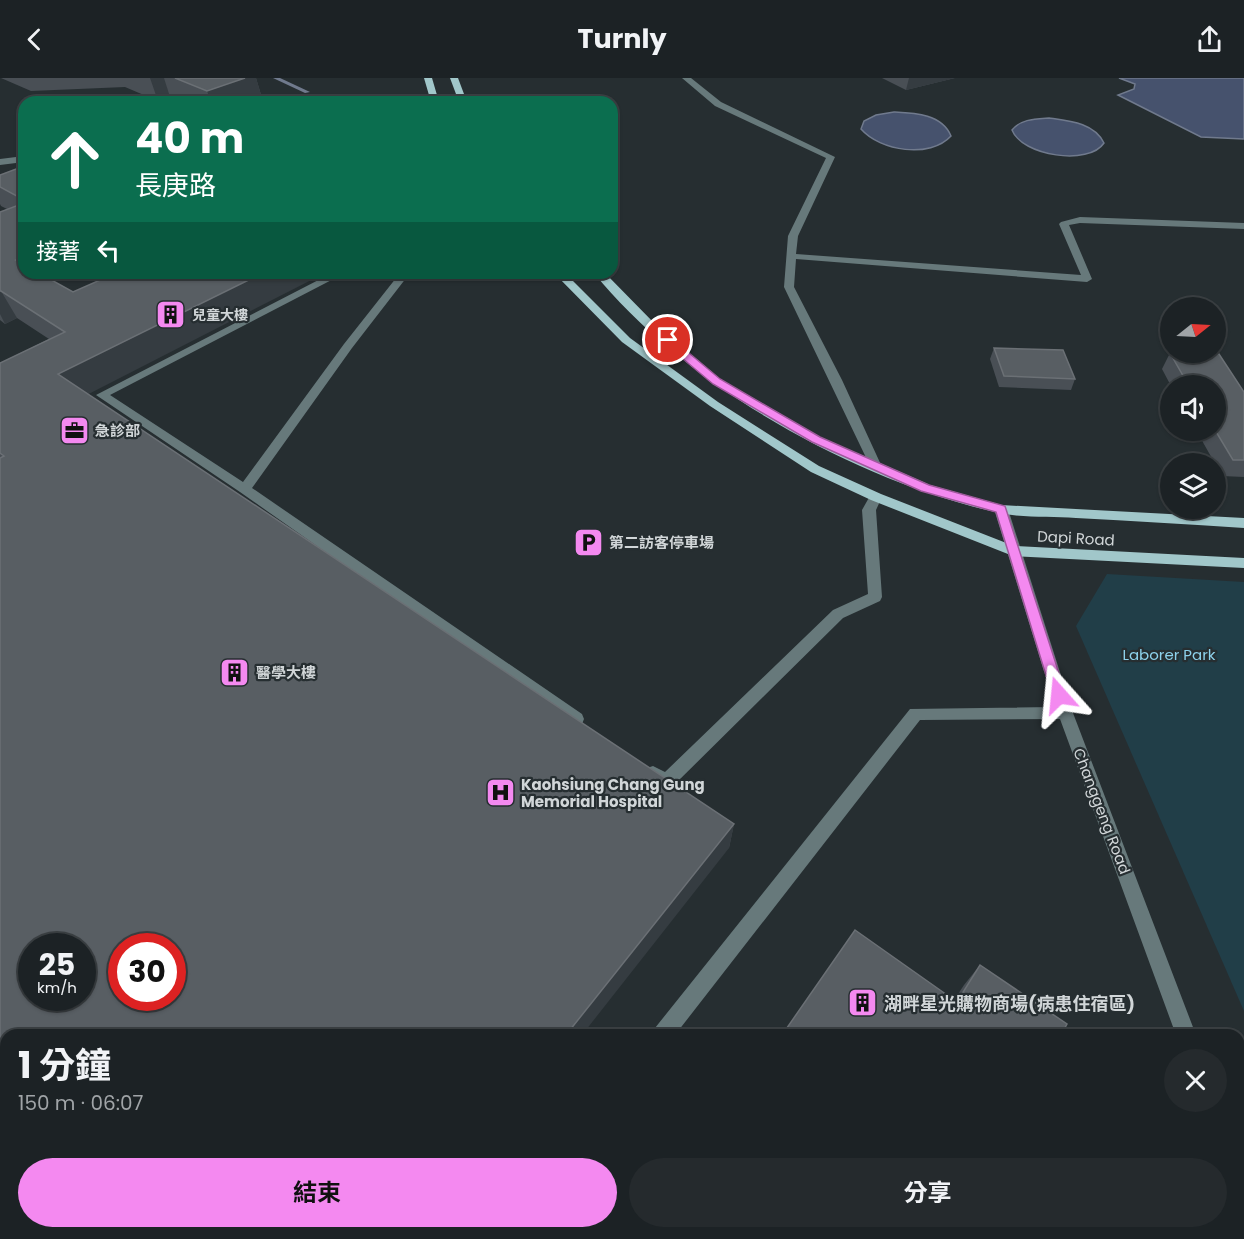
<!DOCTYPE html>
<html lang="zh-TW">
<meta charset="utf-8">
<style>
:root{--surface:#1c2225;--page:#252a2d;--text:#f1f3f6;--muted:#a0a4a7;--line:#3a3f42;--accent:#f489f0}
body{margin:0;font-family:Poppins,"Noto Sans TC",sans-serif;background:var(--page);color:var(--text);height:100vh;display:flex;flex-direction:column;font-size:22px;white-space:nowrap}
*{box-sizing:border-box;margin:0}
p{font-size:20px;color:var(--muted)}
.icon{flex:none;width:33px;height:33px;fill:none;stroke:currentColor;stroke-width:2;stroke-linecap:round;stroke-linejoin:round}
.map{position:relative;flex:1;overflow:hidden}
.sheet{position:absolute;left:0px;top:951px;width:1245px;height:210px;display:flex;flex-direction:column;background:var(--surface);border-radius:18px 18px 0 0;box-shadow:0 2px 4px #0004,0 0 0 2px var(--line)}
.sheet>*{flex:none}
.guide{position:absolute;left:18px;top:18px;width:600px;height:183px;border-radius:18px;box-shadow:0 2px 4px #0004,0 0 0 2px var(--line);background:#0b6e4f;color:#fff;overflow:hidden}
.needle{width:39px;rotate:72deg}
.buttons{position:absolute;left:1160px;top:219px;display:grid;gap:12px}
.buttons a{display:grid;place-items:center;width:66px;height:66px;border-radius:50%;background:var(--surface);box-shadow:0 2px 4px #0004,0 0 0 2px var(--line);font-size:30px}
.speed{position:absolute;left:18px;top:855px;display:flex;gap:12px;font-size:30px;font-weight:700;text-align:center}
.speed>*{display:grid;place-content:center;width:78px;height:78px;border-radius:50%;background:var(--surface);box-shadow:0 2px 4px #0004,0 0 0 2px var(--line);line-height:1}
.speed small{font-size:15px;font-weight:400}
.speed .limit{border:9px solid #d22;background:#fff;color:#111}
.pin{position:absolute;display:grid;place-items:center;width:51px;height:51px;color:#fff;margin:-26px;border:3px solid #fff;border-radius:50%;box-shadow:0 2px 6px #0007}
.me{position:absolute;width:66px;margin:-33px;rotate:342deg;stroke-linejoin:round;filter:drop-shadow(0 0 4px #0008)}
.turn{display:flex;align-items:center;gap:21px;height:126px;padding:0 18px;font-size:27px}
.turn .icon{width:78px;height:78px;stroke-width:2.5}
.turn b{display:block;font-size:42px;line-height:51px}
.then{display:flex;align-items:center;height:57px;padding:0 18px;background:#0003;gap:12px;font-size:22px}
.round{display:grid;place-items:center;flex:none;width:63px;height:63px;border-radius:32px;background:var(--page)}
.headline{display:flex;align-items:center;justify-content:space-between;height:102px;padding:0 18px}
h1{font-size:36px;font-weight:700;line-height:45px}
.primary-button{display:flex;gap:12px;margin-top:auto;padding:12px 18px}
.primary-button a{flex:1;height:69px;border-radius:36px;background:var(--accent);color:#111;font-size:24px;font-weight:700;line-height:69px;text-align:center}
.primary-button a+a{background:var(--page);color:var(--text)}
header{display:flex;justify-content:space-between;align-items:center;height:78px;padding:0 18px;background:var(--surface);font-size:27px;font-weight:700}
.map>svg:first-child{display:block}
.green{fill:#213e48}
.water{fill:#46526d;stroke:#707a8d;stroke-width:1.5}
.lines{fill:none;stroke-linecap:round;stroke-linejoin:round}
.stream{fill:#707a8d;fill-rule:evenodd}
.minor{fill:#67797b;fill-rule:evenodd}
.major{fill:#a1c7ca;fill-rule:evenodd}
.wall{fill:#494f55}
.shaded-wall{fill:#353c41}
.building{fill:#585e63;stroke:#6b7075;stroke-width:1.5;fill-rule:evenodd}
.route{fill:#f489f0;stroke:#9f599c;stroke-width:1.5}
.labels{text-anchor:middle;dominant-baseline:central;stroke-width:4.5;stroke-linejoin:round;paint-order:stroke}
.far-poi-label{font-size:14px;font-weight:bold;fill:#d1d6d8;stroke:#262e31;text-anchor:start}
.poi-label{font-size:15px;font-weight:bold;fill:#d1d6d8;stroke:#262e31;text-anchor:start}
.street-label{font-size:15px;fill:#d1d6d8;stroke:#262e31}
.park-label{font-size:15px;fill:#8dd1eb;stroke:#262e31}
.near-poi-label{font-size:18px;font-weight:bold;fill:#d1d6d8;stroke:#262e31;text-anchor:start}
</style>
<header><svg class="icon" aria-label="back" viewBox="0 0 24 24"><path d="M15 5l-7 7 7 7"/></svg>Turnly<svg class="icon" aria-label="share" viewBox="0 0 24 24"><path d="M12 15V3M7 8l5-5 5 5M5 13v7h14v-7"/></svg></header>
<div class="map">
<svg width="1244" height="1161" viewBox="0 0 1244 1161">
<rect width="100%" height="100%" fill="#262e31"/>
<path class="green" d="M 1107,496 L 1244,504 L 1244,933 L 1076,548 Z"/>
<g class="water">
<path d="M 1119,0 L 1244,0 L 1244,61 L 1201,59 L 1118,17 L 1134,11 L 1135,6 Z"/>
<path d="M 894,34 C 915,35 942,36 951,58 C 930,81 880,73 861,51 L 864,43 L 876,37 Z"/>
<path d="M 1049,40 C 1070,43 1094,45 1104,65 C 1089,88 1022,78 1012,52 C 1021,41 1035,41 1049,40 Z"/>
</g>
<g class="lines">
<path class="stream" d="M 273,0 L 280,0 L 310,14 L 305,15 Z"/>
<g class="minor">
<path d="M 682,0 L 691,0 L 721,24 L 835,79 L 798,158 L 796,176 L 1081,197 L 1059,146 L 1061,144 L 1080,139 L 1244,145 L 1244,151 L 1080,145 L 1069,147 L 1092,201 L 1087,204 L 796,181 L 794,209 L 842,302 L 882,389 L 880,392 L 872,392 L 784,209 L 788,158 L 826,80 L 715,28 Z"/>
<path d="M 24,78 L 24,84 L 0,87 L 0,81 Z"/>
<path d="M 332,195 L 345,195 L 110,317 L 243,404 L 344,266 L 400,195 L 410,195 L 352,270 L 252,410 L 582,636 L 584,641 L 582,646 L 576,647 L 570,646 L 240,414 L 96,317 Z"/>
<path d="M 876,415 L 882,419 L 876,432 L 882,519 L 880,523 L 843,540 L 672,709 C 662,713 649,704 645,695 L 647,690 L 653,688 L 665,694 L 833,532 L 868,516 L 862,432 L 871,416 Z"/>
<path d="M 1001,427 L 1008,431 L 1073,635 L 1196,957 L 1176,957 L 1060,641 L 920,642 L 675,957 L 652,957 L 655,950 L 910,631 L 1055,629 L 994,431 Z"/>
<path d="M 1239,1088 L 1244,1090 L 1244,1123 L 1239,1121 Z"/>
<path d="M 492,1155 L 517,1155 L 515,1161 L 490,1161 Z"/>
</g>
<g class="major">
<path d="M 424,0 L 432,0 L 439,24 L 431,24 Z"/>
<path d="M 450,0 L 458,0 L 467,24 L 459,24 Z"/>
<path d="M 554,195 L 565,195 L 630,260 L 718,324 L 819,388 L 881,416 L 1014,468 L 1244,480 L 1244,490 L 1013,478 L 871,422 L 811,394 L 710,328 L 622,264 Z"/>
<path d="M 594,195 L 605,195 L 656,247 L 720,301 L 820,359 L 930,407 L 1001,427 L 1244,440 L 1244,450 C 1188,446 1132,443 1076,440 C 1051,438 1023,440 999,435 C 857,403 686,309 594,195 Z"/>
</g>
</g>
<g class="wall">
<path d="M 1,0 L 256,0 L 262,20 L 252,24 L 183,24 L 170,19 L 158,23 L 125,9 L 31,13 Z"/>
<path d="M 882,0 L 955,0 L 906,12 Z"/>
<path d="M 24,88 L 24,195 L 63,195 L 50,201 L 88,317 L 734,746 L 729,770 L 0,1052 L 0,285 L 49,261 L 17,240 L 5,246 L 0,242 L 0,134 L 7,131 L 1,128 L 0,126 L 0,97 Z"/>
<path d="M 994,270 L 1075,301 L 1071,312 L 999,309 L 990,281 Z"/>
<path d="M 1170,275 L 1244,314 L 1244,399 L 1222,398 L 1196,352 L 1215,352 L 1215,308 L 1171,308 L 1162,291 Z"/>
<path d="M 980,887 L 1061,957 L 782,957 L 954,922 L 964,907 Z"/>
</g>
<g class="shaded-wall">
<path d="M 150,0 L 164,0 L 170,19 L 158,23 Z"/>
<path d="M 245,0 L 256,0 L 262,20 L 252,24 L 211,24 L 207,13 Z"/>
<path d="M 909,0 L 955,0 L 906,12 Z"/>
<path d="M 24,179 L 24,195 L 63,195 L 31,209 L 16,182 Z"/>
<path d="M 263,195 L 325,195 L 73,324 L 58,296 Z"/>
<path d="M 0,213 L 1,213 L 17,240 L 5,246 L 0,236 Z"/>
<path d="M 734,746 L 729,770 L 582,957 L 566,957 Z"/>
<path d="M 408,1155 L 426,1155 L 422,1161 L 403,1161 Z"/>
</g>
<g class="building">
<path d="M 175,0 L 245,0 L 207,13 Z"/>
<path d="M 24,88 L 24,122 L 0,109 L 0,97 Z"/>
<path d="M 24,125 L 24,179 L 16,182 L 24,186 L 24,195 L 39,195 L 73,214 L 116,195 L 263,195 L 58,296 L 734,746 L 566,957 L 6,957 L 6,1059 L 0,1052 L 0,380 L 4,378 L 0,375 L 0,285 L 65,254 L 1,213 L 0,213 L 0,134 ZM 32,868 L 82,868 L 82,920 L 32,920 ZM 122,868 L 172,868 L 172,920 L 122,920 Z"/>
<path d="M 994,270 L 1063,272 L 1075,301 L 1004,298 Z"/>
<path d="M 1170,275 L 1219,276 L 1244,314 L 1244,382 L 1233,382 L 1215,352 L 1215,308 L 1189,308 Z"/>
<path d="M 855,852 L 957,924 L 980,887 L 1067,946 L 1061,957 L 782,957 Z"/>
<path d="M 79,1155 L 408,1155 L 403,1161 L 83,1161 Z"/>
<path d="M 643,1155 L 1036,1155 L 1033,1161 L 639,1161 Z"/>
</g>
<path class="route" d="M 664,260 L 671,260 L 720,301 L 820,359 L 929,407 L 1005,428 L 1066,617 L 1064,621 L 1054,621 L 1052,617 L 996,434 L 921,413 L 812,364 L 713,306 L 664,265 Z"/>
<defs>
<symbol id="building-square" viewBox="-11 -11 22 22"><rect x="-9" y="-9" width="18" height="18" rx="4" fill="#f489f0" stroke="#262e31"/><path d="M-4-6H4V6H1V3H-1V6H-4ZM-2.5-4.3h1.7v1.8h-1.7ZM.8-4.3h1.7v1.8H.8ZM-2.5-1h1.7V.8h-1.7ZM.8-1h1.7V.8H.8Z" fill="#111"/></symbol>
<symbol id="office-square" viewBox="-11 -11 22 22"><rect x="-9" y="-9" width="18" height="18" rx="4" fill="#f489f0" stroke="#262e31"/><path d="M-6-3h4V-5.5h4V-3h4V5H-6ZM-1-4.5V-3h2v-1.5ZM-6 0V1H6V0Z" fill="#111"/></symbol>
<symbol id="parking-square" viewBox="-11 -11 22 22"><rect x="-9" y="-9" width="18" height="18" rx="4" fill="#f489f0" stroke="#262e31"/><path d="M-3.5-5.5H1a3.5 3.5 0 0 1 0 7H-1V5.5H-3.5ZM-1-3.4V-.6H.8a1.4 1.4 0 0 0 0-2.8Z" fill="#111"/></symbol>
<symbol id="hospital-square" viewBox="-11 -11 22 22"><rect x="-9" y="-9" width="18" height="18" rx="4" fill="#f489f0" stroke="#262e31"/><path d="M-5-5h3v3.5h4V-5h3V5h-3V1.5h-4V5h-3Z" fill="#111"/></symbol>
</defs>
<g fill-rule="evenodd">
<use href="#building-square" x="154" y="220" width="33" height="33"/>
<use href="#office-square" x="58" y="336" width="33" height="33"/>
<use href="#parking-square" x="572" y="448" width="33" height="33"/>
<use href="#building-square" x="218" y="578" width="33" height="33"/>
<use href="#hospital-square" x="484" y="698" width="33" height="33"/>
<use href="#building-square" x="846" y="908" width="33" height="33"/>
</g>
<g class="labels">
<g class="far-poi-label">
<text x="192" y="237">兒童大樓</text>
</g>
<g class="poi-label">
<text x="95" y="352">急診部</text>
<text x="609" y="464">第二訪客停車場</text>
<text x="256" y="594">醫學大樓</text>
<text x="521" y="706">Kaohsiung Chang Gung<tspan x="521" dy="17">Memorial Hospital</tspan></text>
</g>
<g class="street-label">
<text transform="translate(1076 460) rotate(3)">Dapi Road</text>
<text transform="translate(1102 733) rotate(69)">Changgeng Road</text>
</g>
<g class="park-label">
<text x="1169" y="576">Laborer Park</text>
</g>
<g class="near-poi-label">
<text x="884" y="925">湖畔星光購物商場(病患住宿區)</text>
</g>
</g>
</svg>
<div class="buttons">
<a><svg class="needle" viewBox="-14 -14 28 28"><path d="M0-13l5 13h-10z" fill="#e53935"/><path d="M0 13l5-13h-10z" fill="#a0a4a7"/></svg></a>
<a><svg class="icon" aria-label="sound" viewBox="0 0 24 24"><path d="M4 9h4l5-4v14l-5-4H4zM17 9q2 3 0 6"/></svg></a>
<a><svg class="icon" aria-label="layers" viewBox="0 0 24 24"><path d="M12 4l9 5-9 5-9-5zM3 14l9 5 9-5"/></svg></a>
</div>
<div class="speed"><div>25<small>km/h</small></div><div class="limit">30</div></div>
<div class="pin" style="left:668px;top:262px;background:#d93025"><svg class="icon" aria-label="arrive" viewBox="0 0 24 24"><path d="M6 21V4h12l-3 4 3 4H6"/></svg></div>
<svg class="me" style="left:1059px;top:617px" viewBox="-20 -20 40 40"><path d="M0-17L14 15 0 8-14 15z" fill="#f489f0" stroke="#fff" stroke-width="4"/></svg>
<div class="guide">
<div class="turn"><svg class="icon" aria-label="ahead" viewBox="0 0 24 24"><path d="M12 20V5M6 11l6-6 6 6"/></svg><div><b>40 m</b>長庚路</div></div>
<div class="then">接著<svg class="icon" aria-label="left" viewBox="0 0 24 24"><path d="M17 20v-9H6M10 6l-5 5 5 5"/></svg></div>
</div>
<section class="sheet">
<div class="headline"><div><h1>1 分鐘</h1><p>150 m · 06:07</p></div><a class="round"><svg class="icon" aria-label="close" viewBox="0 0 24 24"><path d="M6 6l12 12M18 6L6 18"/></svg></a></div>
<div class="primary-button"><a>結束</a><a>分享</a></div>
</section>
</div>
